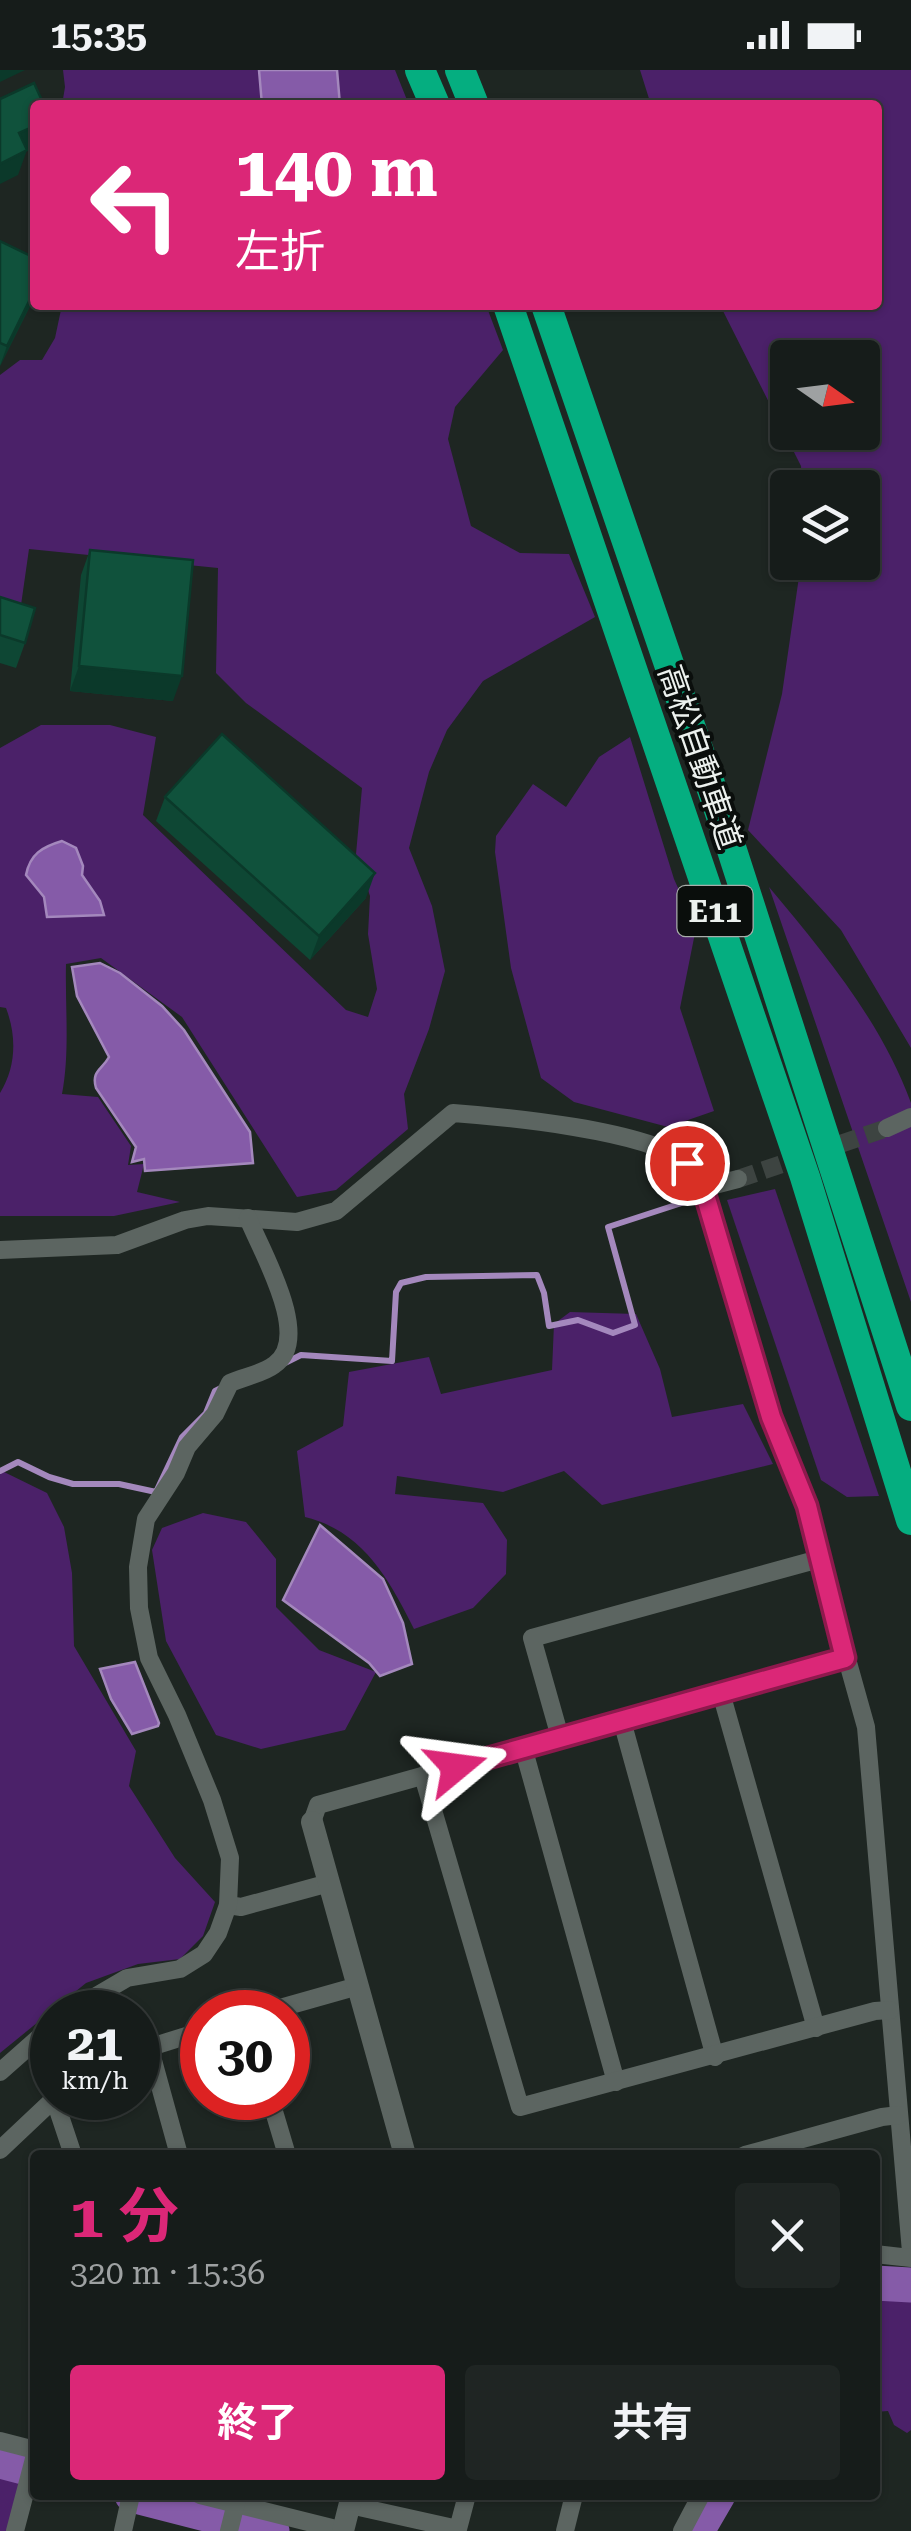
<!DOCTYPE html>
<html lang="ja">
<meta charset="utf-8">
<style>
:root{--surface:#161c1a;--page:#1f2523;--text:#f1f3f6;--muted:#9ea1a2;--line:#353a39;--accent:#db2777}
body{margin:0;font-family:"Roboto Serif","Noto Sans JP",serif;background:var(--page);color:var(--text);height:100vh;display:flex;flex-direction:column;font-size:38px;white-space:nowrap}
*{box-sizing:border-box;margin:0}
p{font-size:32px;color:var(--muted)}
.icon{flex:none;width:55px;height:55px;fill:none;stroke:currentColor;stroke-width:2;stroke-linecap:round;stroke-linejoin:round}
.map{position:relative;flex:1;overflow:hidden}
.drawer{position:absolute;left:30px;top:2080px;width:850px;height:350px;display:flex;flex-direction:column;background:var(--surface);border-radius:10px;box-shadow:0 2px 8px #0004,0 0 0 2px var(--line)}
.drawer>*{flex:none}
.guide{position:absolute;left:30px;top:30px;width:852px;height:210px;border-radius:10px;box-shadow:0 2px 8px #0004,0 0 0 2px var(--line);background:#db2777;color:#fff;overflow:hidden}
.needle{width:65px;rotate:104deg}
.fabs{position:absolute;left:770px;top:270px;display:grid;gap:20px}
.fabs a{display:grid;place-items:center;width:110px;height:110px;border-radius:10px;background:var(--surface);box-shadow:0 2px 8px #0004,0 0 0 2px var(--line);font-size:50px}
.speed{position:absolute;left:30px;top:1920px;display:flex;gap:20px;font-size:50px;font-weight:700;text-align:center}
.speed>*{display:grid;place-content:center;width:130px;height:130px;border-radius:50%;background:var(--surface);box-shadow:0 2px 8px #0004,0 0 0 2px var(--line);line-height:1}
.speed small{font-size:25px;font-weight:400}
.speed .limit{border:15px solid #d22;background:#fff;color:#111}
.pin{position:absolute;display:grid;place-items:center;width:85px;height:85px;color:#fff;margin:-42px;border:5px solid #fff;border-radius:50%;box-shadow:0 2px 10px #0007}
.me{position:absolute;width:110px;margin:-55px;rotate:74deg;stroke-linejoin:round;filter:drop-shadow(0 0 8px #0008)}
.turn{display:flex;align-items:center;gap:35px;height:210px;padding:0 40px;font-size:45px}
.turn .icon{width:130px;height:130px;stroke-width:2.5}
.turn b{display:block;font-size:70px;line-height:85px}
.round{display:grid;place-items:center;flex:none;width:105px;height:105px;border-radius:10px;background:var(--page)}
.head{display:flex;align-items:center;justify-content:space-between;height:170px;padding:0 40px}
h1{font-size:60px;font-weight:700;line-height:75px;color:var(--accent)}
.primary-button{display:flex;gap:20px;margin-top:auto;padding:20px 40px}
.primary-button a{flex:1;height:115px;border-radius:10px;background:var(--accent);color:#fff;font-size:40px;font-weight:700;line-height:115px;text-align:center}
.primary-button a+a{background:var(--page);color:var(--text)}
.status{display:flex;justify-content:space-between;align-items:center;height:70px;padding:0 50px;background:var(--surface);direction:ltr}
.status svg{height:28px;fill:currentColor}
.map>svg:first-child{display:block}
.green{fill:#4b2169;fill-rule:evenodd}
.water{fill:#855ba8;stroke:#a488bd;stroke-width:2.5}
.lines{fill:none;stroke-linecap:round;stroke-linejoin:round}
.stream{stroke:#a488bd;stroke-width:6}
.river{stroke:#855ba8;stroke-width:35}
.minor-tunnel{stroke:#3d4441;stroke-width:18;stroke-dasharray:18 9;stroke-linecap:butt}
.minor{stroke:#5c6561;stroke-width:18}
.tertiary{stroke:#5c6561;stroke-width:22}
.motorway{stroke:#05ae80;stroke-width:30}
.wall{fill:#0e4734}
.shaded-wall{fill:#0b392a}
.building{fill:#10523c;stroke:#0b392a;stroke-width:2.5}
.route-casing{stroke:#8e194d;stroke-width:25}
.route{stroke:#db2777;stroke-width:18}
.labels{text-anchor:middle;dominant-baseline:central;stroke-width:8;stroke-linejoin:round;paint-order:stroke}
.shield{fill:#0a0e0c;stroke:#a8adaa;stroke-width:2.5}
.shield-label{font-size:30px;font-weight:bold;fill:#ecf1ee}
.street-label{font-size:32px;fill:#ecf1ee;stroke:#0a0e0c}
</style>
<div class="status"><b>15:35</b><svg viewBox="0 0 49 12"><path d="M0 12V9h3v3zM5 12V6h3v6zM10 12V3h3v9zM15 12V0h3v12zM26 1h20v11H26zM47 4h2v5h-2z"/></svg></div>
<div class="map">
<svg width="911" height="2461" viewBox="0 0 911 2461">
<rect width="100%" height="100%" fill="#1e2622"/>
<g class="green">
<path d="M 63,0 L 259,0 L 262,35 L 62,35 L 65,17 Z"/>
<path d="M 337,0 L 395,0 L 409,35 L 340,35 Z"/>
<path d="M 640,0 L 911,0 L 911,978 L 841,860 L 748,760 L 782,624 L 801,493 L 862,492 L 862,418 L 802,417 L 801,396 L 720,235 L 878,235 L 878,35 L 651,35 ZM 788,288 L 862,288 L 862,362 L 788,362 Z"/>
<path d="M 62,235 L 486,235 L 503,280 L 455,337 L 448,369 L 471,456 L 520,483 L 569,484 L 595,547 L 483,611 L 447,660 L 429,702 L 409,778 L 432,836 L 445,901 L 429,959 L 404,1024 L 408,1059 L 336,1120 L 297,1127 L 182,947 L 101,888 L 66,894 C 65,937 70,982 62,1024 L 98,1027 L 131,1076 L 128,1095 L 144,1094 L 137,1122 L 180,1132 L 114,1146 L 0,1146 L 0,1023 C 16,997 17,967 6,938 L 0,937 L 0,678 L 41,655 L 110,655 L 156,667 L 143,745 L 346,940 L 368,947 L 377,919 L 368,864 L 370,826 L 356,784 L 362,718 L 246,633 L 216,603 L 218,498 L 29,479 L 20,542 L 0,537 L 0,305 L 20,290 L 42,290 L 55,268 ZM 82,805 L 100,831 L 44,828 L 37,815 Z"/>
<path d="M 630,667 L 674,809 L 696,858 L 680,938 L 714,1041 L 668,1057 L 574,1032 L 541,1008 L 511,898 L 495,782 L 496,766 L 533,714 L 566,737 L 599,687 Z"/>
<path d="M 769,817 C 824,883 881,951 911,1033 L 911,1232 Z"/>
<path d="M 775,1119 L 879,1426 L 847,1427 L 821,1410 L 727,1130 Z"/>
<path d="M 570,1242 L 636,1244 L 660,1299 L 672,1347 L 743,1334 L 773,1394 L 602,1435 L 564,1401 L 503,1422 L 397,1406 L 395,1424 L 483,1433 L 507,1470 L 506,1504 L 473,1538 L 414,1559 C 389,1509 363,1461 305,1447 L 297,1381 L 343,1356 L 349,1302 L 429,1287 L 441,1324 L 552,1300 L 554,1254 Z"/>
<path d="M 0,1400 L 47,1423 L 64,1457 L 72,1503 L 74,1576 L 136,1681 L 129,1716 L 175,1788 L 215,1832 L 203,1866 L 180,1889 L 138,1894 L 86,1913 L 0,1983 Z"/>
<path d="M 203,1443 L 246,1452 L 276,1489 L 276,1537 L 319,1580 L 376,1602 L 345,1660 L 261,1679 L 216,1665 L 166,1571 L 152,1480 L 162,1458 Z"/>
<path d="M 875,2221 L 911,2223 L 911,2360 L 907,2363 L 894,2355 L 888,2341 L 875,2342 Z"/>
<path d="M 0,2401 L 21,2406 L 8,2461 L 0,2461 Z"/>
</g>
<g class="water">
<path d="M 259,0 L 337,0 L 340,35 L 262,35 Z"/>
<path d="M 62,771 L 76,778 L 83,796 L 82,805 L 100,831 L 104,845 L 47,847 L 44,827 L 26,805 C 30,784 42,777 62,771 Z"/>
<path d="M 100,893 L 120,903 L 162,936 L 184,960 L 250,1062 L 253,1093 L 145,1101 L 144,1089 L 132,1092 L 136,1077 L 96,1018 C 91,1001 102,1000 109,987 L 77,926 L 72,897 Z"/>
<path d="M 320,1455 L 383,1509 L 403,1553 L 412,1594 L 380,1606 L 369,1593 L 283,1530 Z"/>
<path d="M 135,1592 L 159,1653 L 158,1656 L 132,1664 L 111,1629 L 100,1599 Z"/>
</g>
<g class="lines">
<g class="stream">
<path d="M 285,1293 L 301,1285 L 392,1291 L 396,1222 L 401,1213 L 426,1207 L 537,1205 L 544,1223 L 549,1256 L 578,1250 L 613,1263 L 635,1255 L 608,1157 L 694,1129"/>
<path d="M 0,1401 L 18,1392 L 49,1407 L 73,1414 L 119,1414 L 156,1422 L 182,1367 L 206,1343 L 215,1321 L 221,1318"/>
</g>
<g class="river">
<path d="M 875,2213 L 911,2215"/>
<path d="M 0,2391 L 35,2400"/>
<path d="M 132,2425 L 272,2461"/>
<path d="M 697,2461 L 718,2425"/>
</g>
<path class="minor-tunnel" d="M 738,1109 L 887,1058"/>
<g class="minor">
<path d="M 887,1058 L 911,1047"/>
<path d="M 703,1118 L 738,1109"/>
<path d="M 0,1180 L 117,1175 L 185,1150 L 208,1146 L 297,1152 L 336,1141 L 453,1043 C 506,1047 646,1060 686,1092 C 693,1098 698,1110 703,1118 L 771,1347 L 807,1436 L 819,1489"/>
<path d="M 721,1623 L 816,1958"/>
<path d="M 622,1651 L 715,1987"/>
<path d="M 560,1667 L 532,1568 L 819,1489 L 866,1657 L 911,2182"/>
<path d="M 523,1677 L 616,2012"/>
<path d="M 423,1706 L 520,2037 L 875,1941 L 890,1940"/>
<path d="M 312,1752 L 318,1735 L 845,1588"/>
<path d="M 228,1835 L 241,1837 L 329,1813"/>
<path d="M 69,1942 L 127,1908 L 180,1899 L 204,1884 L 218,1863 L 228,1835 L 230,1788 L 212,1730 L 177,1645 L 149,1588 L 139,1538 L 138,1497 L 146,1449 L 176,1403 L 187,1377 L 215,1344 L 230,1313 C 243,1307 262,1304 274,1295 C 314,1269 260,1179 248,1148"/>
<path d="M 266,1942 L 358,1916"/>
<path d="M 149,1976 L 179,2085"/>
<path d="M 138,1981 L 202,1961"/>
<path d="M 0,2002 L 52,1956"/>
<path d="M 54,2028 L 73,2085"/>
<path d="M 270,2028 L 287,2085"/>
<path d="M 0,2080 L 55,2028"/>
<path d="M 745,2085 L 882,2047 L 899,2045"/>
<path d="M 875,2184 L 911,2188"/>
<path d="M 0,2371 L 35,2380"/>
<path d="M 200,2425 L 344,2461"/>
<path d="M 350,2435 L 458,2459 L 467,2425"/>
<path d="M 15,2461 L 35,2385"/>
<path d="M 123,2461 L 131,2425"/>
<path d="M 229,2461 L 238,2425"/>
<path d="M 565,2461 L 574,2425"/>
<path d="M 682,2461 L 701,2425"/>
</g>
<g class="tertiary">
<path d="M 312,1752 L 405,2085"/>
<path d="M 343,2461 L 352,2425"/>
</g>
<g class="motorway">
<path d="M 420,0 L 435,35"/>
<path d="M 460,0 L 474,35"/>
<path d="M 508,235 L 805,1107 L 911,1450"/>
<path d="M 546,235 L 719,740 L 911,1336"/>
</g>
</g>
<g class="wall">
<path d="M 0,171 L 35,226 L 0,296 Z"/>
<path d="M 90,480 L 173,631 L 70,621 L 81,505 Z"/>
<path d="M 0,527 L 25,573 L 16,598 L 0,593 Z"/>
<path d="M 165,727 L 366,828 L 310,890 L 156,751 Z"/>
</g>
<g class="shaded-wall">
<path d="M 0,0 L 25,0 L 0,12 Z"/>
<path d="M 35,56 L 35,76 L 10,88 L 19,63 Z"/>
<path d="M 27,80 L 18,105 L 0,114 L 0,94 Z"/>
<path d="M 35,219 L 35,226 L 0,296 L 7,276 Z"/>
<path d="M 79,596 L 182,606 L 173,631 L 70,621 Z"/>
<path d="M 375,803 L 366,828 L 310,890 L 319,866 Z"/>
</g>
<g class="building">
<path d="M 34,13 L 44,35 L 35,35 L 35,56 L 19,63 L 27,80 L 0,94 L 0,29 Z"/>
<path d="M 0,171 L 35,188 L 35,219 L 7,276 L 0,273 Z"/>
<path d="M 90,480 L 193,490 L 182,606 L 79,596 Z"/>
<path d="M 0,527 L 35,538 L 25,573 L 0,565 Z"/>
<path d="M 222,664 L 375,803 L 319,866 L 165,727 Z"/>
</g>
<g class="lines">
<defs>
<path id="route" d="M 456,1697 L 845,1588 L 807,1436 L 771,1347 L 703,1118 L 687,1093"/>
</defs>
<use href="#route" class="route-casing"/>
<use href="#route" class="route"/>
</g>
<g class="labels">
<rect class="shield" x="677.5" y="816" width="75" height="50" rx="8"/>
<g class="shield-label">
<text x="715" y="841">E11</text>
</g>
<g class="street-label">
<text transform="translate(700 687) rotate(71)">高松自動車道</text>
</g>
</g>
</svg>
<div class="fabs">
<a><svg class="needle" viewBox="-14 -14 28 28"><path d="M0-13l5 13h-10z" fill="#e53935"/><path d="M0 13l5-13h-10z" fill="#9ea1a2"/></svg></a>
<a><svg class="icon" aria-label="layers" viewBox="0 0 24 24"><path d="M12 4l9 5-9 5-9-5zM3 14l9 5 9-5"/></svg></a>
</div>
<div class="speed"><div>21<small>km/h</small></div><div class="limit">30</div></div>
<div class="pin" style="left:687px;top:1093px;background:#d93025"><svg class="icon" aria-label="arrive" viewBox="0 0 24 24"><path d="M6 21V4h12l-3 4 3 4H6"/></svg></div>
<svg class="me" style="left:456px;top:1697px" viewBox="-20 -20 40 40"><path d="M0-17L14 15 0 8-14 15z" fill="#db2777" stroke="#fff" stroke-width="4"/></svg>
<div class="guide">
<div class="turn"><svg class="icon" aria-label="left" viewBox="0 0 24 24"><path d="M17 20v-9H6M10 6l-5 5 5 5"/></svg><div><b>140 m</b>左折</div></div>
</div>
<section class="drawer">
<div class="head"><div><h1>1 分</h1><p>320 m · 15:36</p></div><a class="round"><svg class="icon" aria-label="close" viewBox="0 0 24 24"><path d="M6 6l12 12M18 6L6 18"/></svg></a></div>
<div class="primary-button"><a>終了</a><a>共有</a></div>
</section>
</div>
